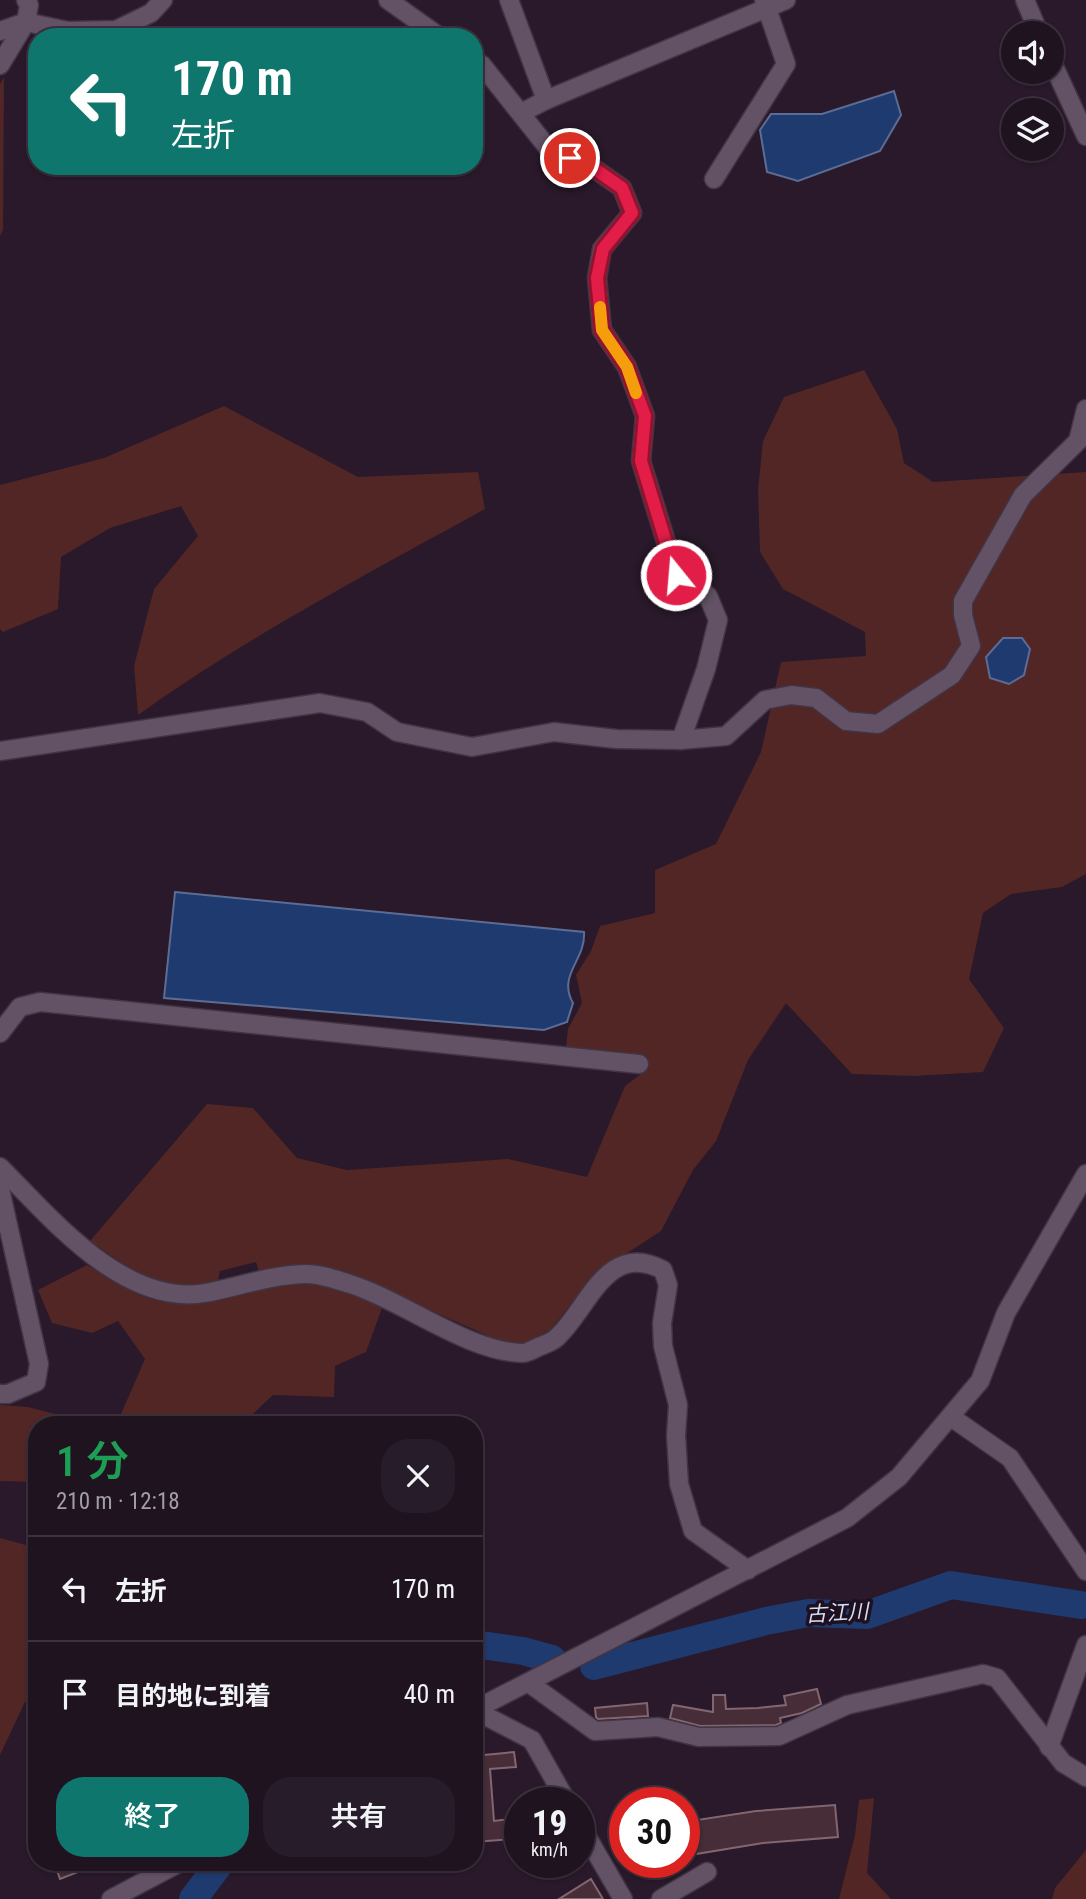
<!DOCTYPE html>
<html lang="ja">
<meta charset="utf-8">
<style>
:root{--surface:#1f1320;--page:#271c29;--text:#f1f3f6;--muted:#a19ea5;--line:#3c323e;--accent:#0f766e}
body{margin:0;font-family:"Roboto Condensed","Noto Sans JP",sans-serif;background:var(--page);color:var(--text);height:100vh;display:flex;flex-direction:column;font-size:26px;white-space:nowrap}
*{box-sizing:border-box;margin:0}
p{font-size:23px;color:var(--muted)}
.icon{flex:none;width:38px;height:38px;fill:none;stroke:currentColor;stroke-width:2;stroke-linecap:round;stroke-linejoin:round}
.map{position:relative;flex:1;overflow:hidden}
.details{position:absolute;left:28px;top:1416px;width:455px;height:455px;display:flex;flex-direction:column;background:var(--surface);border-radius:28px;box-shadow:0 2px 5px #0004,0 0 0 2px var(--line)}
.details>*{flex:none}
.hud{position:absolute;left:28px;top:28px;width:455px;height:147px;border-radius:28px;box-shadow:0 2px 5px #0004,0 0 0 2px var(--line);background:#0f766e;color:#fff;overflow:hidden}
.tools{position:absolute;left:1001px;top:21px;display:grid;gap:14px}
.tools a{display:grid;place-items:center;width:63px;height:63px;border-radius:50%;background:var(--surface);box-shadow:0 2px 5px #0004,0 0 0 2px var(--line);font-size:35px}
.speed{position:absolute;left:504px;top:1787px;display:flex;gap:14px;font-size:35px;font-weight:700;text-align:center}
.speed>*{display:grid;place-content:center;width:91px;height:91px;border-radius:50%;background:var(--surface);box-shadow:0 2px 5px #0004,0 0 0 2px var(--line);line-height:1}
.speed small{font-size:18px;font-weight:400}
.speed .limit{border:10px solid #d22;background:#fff;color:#111}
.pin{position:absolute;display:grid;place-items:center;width:60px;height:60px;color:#fff;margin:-30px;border:4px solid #fff;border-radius:50%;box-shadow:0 2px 7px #0007}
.me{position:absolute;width:77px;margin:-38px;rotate:343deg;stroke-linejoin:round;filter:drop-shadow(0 0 5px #0008)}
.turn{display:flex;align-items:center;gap:24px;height:147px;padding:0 28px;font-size:32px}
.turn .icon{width:91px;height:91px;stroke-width:2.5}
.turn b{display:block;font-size:49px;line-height:60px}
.round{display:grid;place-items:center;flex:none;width:74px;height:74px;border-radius:28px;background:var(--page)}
.head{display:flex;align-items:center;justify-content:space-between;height:119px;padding:0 28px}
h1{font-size:42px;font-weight:600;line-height:52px;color:#1e9e55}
.primary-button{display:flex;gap:14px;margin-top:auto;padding:14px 28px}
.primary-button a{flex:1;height:80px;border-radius:28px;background:var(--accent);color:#fff;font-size:28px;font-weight:600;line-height:80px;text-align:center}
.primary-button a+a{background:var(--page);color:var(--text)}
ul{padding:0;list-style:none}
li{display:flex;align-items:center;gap:21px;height:105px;padding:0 28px;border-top:2px solid var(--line)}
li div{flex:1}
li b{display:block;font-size:26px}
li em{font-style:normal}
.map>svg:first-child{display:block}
.green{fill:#522624}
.water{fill:#1f3a6e;stroke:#5c6c94;stroke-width:2}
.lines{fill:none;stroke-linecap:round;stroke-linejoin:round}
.river{stroke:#1f3a6e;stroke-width:28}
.building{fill:#462d37;stroke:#826670;stroke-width:2}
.minor-casing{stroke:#413443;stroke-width:21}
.minor{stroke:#635165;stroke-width:18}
.route-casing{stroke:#92132f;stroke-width:18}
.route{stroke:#e11d48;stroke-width:12}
.slow{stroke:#f59e0b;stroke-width:12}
.labels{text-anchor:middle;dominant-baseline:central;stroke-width:7;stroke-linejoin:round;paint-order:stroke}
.water-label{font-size:21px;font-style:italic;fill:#d6dff0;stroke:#1f1021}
</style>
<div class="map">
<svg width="1086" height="1899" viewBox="0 0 1086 1899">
<rect width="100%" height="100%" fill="#29192a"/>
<g class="green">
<path d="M 4,77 L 3,230 L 0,236 L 0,84 Z"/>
<path d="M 864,370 L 897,429 L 904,463 L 933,482 L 1086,472 L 1086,874 L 1062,887 L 1011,894 L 983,913 L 969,979 L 1004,1028 L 983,1072 L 914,1076 L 852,1074 L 786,1003 L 748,1060 L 716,1141 L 693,1170 L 661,1231 L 595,1274 L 550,1330 L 523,1344 L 500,1341 L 359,1279 L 306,1264 L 259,1272 L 256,1262 L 220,1271 L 217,1284 L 164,1285 L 132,1270 L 90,1241 L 207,1104 L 253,1108 L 297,1158 L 347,1170 L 508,1159 L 587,1177 L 625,1086 L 649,1068 L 644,1057 L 566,1047 L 568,1029 L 582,1003 L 576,975 L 591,951 L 600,926 L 655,913 L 655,870 L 716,844 L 761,752 L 781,662 L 866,656 L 865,632 L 783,589 L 760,552 L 758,490 L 763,441 L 784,397 Z"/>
<path d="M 224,406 L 358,477 L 478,472 L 485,509 C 367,574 247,637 138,715 L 134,666 L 154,589 L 198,536 L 181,506 L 110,528 L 61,557 L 58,609 L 3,632 L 0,629 L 0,485 L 104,458 Z"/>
<path d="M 87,1265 C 110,1279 132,1295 159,1301 C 209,1313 256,1283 307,1284 C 334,1284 358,1297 382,1308 L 366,1352 L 335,1366 L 334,1397 L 273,1395 L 242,1424 L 37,1424 L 37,1482 L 0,1481 L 0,1405 L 28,1407 L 70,1418 L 121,1414 L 145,1359 L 118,1321 L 92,1333 L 52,1323 L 38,1290 Z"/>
<path d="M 0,1538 L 37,1548 L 37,1701 L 25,1702 L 0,1755 Z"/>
<path d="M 874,1798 L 867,1873 L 891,1899 L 839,1899 L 855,1835 L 859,1800 Z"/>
<path d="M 1086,1850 L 1086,1899 L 1052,1899 L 1055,1888 Z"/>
</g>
<g class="water">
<path d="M 894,91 L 901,115 L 880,151 L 798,181 L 767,172 L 760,130 L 771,114 L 822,114 Z"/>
<path d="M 1003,638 L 1022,638 L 1030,649 L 1024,675 L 1009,684 L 990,678 L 986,657 Z"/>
<path d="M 175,892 L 584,932 C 586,960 557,975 573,1003 L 567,1022 L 544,1030 L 164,998 Z"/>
</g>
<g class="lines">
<g class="river">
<path d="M 474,1644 L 523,1651 L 552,1659"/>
<path d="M 594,1666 L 766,1621 L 808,1613 L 867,1615 L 951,1585 L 1081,1605"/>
<path d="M 193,1899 L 221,1862"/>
</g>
</g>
<g class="building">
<path d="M 817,1689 L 821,1704 L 802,1713 L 780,1718 L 781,1723 L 776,1725 L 700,1726 L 670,1718 L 673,1705 L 713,1712 L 713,1695 L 725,1695 L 726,1709 L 758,1708 L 786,1705 L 784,1696 Z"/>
<path d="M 647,1703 L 648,1716 L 598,1719 L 596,1717 L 595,1708 Z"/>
<path d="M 514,1752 L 516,1767 L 490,1769 L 494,1821 L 510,1819 L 512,1839 L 474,1842 L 474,1756 Z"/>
<path d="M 835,1805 L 838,1837 L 763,1843 L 684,1856 L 684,1822 L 756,1811 Z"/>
<path d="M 54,1862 L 101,1862 L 101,1863 L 60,1879 Z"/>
<path d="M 591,1879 L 603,1899 L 559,1899 Z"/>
</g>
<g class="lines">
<defs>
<g id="minor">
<path d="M 388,0 L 440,37"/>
<path d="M 509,0 L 546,100"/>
<path d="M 1025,0 L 1039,33"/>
<path d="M 0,31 L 26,22 L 68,31 L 116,30 L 151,13 L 163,0"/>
<path d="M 474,60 L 482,65 L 548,148 L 592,167 L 622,188 L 632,213 L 602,249 L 597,278 L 602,330 L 627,367 L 645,416 L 641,461 L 676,574 L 708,596 L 718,620 L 706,669 L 681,740"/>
<path d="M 1052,62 L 1086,136"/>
<path d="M 0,65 L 26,22 L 29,5 L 26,0"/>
<path d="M 521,113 L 546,100 L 786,0"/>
<path d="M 714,179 L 786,64 L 764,0"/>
<path d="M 0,751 L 320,703 L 367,712 L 397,732 L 472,747 L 554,732 L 616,739 L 681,740 L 726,736 L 765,700 L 791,695 L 816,698 L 846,721 L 878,724 L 952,675 L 971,646 L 963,615 L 963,601 L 1023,495 L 1078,441 L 1086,409"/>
<path d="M 0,1033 L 20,1007 L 40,1002 L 639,1064"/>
<path d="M 0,1167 C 51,1218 124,1307 205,1293 C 238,1287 270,1275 304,1274 C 318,1273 337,1280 350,1284 C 402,1300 468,1352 522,1353 C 527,1353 532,1350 536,1348 C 542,1345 550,1343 555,1339 C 587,1313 605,1239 663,1270 L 668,1285 L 662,1323 L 663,1346 L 678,1405 L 676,1435 L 679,1484 L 693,1531 L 748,1570"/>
<path d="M 0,1189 L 39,1364 L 36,1382 L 8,1394 L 0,1394"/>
<path d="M 951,1417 L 1010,1458 L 1086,1571"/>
<path d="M 529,1683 L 595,1731 L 658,1727 L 699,1737 L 779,1736 L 847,1705 L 983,1674 L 997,1678 L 1063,1763 L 1086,1777"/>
<path d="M 474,1710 L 847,1518 L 899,1477 L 980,1381 L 1006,1313 L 1086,1174"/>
<path d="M 474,1710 L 532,1740 L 567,1802"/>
<path d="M 1049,1747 L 1086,1645"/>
<path d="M 579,1823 L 623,1899"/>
<path d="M 111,1899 L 181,1862"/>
<path d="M 661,1899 L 707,1872"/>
</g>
</defs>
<use href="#minor" class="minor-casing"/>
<use href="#minor" class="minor"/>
</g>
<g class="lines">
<defs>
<path id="route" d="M 570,158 L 592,167 L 622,188 L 632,213 L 603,249 L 597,278 L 602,330 L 627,367 L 645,416 L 641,461 L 676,575"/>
</defs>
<use href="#route" class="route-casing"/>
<use href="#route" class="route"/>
<path class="slow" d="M 600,307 L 602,330 L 627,367 L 636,393"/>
</g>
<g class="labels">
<g class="water-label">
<text transform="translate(837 1613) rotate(-3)">古江川</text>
</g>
</g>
</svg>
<div class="tools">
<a><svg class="icon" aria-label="sound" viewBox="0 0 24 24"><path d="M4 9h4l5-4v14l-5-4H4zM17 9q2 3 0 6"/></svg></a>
<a><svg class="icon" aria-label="layers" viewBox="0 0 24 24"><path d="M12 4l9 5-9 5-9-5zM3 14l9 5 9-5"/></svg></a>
</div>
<div class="speed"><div>19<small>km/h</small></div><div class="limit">30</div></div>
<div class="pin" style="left:570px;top:158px;background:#d93025"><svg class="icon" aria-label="arrive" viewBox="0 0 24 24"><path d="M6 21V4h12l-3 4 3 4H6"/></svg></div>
<svg class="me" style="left:676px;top:575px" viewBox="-20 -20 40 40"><circle r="17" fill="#e11d48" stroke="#fff" stroke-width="3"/><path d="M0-11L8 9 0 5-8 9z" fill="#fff"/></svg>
<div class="hud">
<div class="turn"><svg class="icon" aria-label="left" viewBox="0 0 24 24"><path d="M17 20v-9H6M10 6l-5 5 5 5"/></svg><div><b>170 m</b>左折</div></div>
</div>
<section class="details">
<div class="head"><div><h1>1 分</h1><p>210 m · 12:18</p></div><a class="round"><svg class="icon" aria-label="close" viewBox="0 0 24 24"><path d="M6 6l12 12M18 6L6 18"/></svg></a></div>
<ul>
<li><svg class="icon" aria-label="left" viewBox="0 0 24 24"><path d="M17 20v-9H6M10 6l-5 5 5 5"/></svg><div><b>左折</b></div><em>170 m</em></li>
<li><svg class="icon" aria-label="arrive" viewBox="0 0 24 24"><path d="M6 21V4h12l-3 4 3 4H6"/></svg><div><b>目的地に到着</b></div><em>40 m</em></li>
</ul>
<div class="primary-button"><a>終了</a><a>共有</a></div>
</section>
</div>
